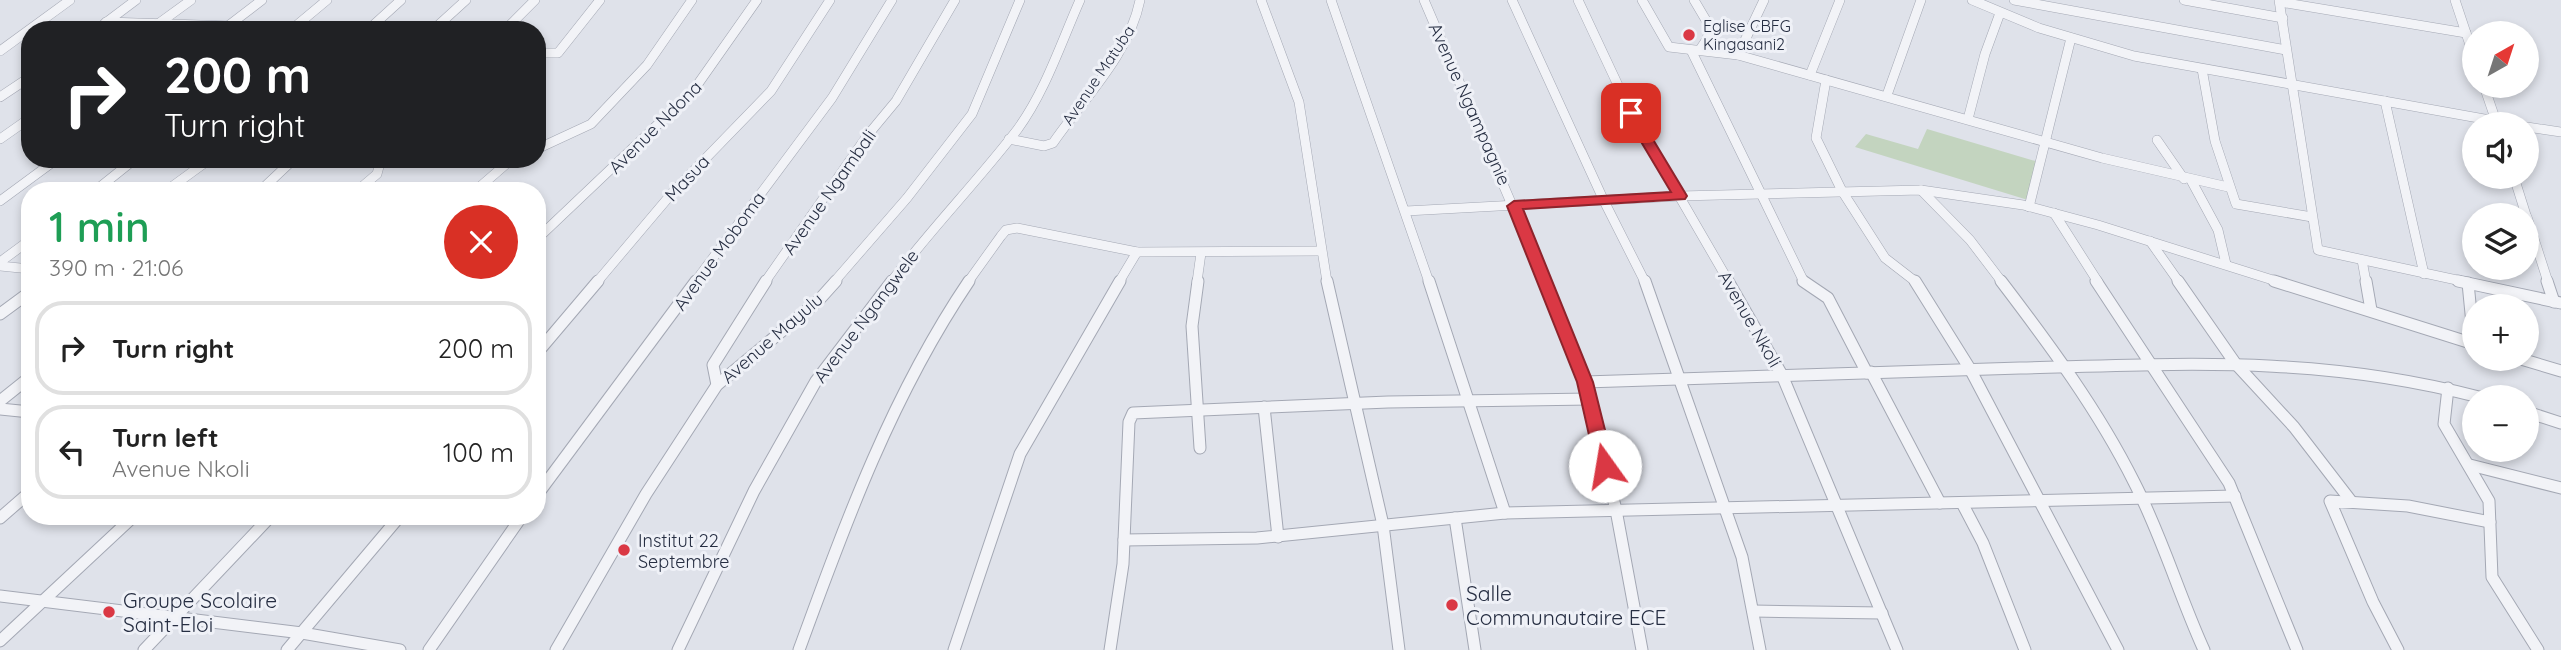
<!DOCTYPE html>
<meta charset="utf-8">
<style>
:root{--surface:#fff;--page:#f6f6f6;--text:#222;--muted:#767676;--line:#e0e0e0}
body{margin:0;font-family:Quicksand,sans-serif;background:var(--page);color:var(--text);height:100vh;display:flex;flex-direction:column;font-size:26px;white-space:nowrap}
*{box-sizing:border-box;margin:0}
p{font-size:23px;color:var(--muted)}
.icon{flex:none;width:38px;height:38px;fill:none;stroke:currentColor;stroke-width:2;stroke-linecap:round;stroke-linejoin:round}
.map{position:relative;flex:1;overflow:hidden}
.side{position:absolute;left:21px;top:182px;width:525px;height:343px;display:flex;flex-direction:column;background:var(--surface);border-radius:28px;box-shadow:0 4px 10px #0003}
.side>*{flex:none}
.top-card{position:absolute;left:21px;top:21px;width:525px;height:147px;border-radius:28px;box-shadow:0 4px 10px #0003;background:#202124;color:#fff;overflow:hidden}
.needle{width:46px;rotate:39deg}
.fabs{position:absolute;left:2462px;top:21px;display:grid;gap:14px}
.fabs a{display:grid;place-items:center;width:77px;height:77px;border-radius:50%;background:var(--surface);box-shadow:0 4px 10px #0003;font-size:35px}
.pin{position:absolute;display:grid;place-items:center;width:60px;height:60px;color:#fff;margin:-30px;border-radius:14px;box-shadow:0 4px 10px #0006}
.me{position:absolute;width:77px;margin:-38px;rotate:347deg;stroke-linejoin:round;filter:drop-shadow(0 0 5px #0008)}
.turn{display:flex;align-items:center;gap:24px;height:147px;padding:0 28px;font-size:32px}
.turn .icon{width:91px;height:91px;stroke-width:2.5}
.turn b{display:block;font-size:49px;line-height:60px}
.round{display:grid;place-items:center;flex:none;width:74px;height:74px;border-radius:37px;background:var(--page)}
.head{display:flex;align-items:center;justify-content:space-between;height:119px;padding:0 28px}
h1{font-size:42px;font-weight:600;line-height:52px;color:#1e9e55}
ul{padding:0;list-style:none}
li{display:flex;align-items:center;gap:21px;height:94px;margin:0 14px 10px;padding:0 14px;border:4px solid var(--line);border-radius:28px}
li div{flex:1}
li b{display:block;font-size:26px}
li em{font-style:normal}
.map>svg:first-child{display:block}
.green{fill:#c3d4bf}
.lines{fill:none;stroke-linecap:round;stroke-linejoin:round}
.minor-far1-casing{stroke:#a4a8b4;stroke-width:10}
.minor-casing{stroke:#a4a8b4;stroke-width:13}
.minor-far1{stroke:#f2f3f7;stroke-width:9}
.minor{stroke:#f2f3f7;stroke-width:11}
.route{fill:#da3844;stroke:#8e242c;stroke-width:2}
.poi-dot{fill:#da3844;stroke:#eff1f7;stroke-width:2.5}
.labels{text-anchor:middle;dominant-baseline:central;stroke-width:6;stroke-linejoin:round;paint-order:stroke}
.far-poi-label{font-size:16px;fill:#262e42;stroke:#eff1f7;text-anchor:start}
.far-street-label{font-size:16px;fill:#262e42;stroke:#eff1f7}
.street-label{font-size:18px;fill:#262e42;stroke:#eff1f7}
.poi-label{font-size:18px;fill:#262e42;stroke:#eff1f7;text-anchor:start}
.near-poi-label{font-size:21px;fill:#262e42;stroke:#eff1f7;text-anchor:start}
</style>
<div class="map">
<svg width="2561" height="650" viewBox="0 0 2561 650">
<rect width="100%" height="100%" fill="#dfe2ea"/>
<path class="green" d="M 1927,129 L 2042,163 L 2028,200 L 1855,147 L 1866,134 L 1918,149 Z"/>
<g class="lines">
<defs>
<g id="minor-far1">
<path d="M 1261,0 L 1299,102 L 1327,282"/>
<path d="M 1331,0 L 1429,282"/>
<path d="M 1424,0 L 1545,282"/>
<path d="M 1512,0 L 1604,201 L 1645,282"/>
<path d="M 1578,0 L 1631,113 L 1729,282"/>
<path d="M 1642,0 L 1669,47 L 1738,55 L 2102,158 L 2228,187"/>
<path d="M 1694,0 L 1710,27 L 1707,39 L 1701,48"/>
<path d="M 1972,0 L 2039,28 L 2134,56 L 2512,124"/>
<path d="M 2014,0 L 2286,50"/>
<path d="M 2184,0 L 2283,18"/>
<path d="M 2279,0 L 2318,250 L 2466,282"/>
<path d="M 2455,0 L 2474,57"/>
<path d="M 2280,2 L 2466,33"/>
<path d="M 106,22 L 292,28"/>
<path d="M 158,24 L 191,0"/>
<path d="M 228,26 L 262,0"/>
<path d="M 96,30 L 136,0"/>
<path d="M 291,30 L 327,0"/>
<path d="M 368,30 L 401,0"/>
<path d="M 433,30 L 466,0"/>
<path d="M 505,30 L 535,0"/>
<path d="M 1691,50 L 1804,282"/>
<path d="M 0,51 L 70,0"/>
<path d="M 537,53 L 558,53 L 600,0"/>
<path d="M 1738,55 L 1764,0"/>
<path d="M 2202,69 L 2215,141 L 2236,204 L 2312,217"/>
<path d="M 1810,75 L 1840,0"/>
<path d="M 1826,80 L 1816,138 L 1842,191 L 1885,258 L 1916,282"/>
<path d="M 2484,86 L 2497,124"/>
<path d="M 1887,95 L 1921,0"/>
<path d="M 0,97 L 30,77"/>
<path d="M 2385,101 L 2424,274"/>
<path d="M 1968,119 L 1985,54 L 2000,13"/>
<path d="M 2527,127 L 2561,132"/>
<path d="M 0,139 L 30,118"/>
<path d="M 1009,139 L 1044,146 L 1053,143 C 1084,98 1129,55 1140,0"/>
<path d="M 2157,140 L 2184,179"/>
<path d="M 537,149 L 591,124 L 647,65 L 692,0"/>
<path d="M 2514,177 L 2526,215"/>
<path d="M 2191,180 L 2218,230 L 2226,264"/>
<path d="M 1921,190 L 1970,240 L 2002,282"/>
<path d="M 95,191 L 135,159"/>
<path d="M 166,191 L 210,159"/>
<path d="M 260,191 L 294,159"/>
<path d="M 357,191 L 377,174 L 381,159"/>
<path d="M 475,191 L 512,159"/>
<path d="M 0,201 L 57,159"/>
<path d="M 2029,207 L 2071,38"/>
<path d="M 1406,211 L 1680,196 L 1921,190 L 2023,205 L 2098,225 L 2279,282"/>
<path d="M 2054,213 L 2098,282"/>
<path d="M 2527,217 L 2548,282"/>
<path d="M 537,239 L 693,91 L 757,0"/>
<path d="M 2150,241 L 2179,282"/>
<path d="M 2362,260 L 2366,282"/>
<path d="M 0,262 L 30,240"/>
<path d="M 0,266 L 30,269"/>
<path d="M 597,282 L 673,192 L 771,91 L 830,0"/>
<path d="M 695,282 L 832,98 L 892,0"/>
<path d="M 765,282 L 867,136 L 896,101 L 955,0"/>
<path d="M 834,282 L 907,198 L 972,114 L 1020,0"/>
<path d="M 891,282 C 930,230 977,182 1017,130 C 1045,92 1061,43 1080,0"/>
<path d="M 968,282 L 1001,236 L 1006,230 L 1017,228 L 1137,252 L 1320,251"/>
<path d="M 1119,282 L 1137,252"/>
<path d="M 1197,282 L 1201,253"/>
</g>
<g id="minor">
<path d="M 1198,281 L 1192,326 L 1200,448"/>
<path d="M 1327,281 L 1383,525 L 1399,650"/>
<path d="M 1429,281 L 1505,513"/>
<path d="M 1544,281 L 1585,382 L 1616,510 L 1642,650"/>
<path d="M 1645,281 L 1742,557 L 1760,650"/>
<path d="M 1728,281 L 1782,375 L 1897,650"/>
<path d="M 1803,281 L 1828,298 L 1867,373"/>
<path d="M 1915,281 L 1970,369 L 2118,650"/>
<path d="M 2001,281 C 2049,344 2098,410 2134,482 C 2162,536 2179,595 2204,650"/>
<path d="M 2096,281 L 2229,483 L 2297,650"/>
<path d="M 2178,281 L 2235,363 L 2294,427 L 2351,501"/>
<path d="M 2274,281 L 2474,344"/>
<path d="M 2366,281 L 2371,310"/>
<path d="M 2458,281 L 2561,303"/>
<path d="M 2547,281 L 2554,302"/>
<path d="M 2468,283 L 2474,344"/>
<path d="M 0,314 L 30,292"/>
<path d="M 537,353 L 598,281"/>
<path d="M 2521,359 L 2561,371"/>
<path d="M 1871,372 L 1940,503"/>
<path d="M 1585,382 C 1730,376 1875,372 2020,368 C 2183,364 2319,355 2479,397"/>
<path d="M 717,385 L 713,365 L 766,281"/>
<path d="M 2448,388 L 2444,424 L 2489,501 L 2492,577 L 2538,650"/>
<path d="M 0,401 L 30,377"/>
<path d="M 1264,407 L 1278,537"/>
<path d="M 0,409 L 30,412"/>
<path d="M 2527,412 L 2561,423"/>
<path d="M 2470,465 L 2561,488"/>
<path d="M 537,495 L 696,281"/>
<path d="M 1962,503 L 1983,543 L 2025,650"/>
<path d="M 0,518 L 30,492"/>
<path d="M 1455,518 L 1475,650"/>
<path d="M 1124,540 L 1257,538 L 1505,513 L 2235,496"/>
<path d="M 0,596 L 302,633 L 400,650"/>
<path d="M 1753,611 L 1882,613"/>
<path d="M 0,641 L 134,516"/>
<path d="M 144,650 L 271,516"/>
<path d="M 287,650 L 400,516"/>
<path d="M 429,650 L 522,516"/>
<path d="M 556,650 L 646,494 L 717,385 L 818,301 L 836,281"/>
<path d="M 678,650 L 754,491 L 816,381 L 892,281"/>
<path d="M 799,650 C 846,521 892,395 969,281"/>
<path d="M 954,650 L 1020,454 L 1120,281"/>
<path d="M 1110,650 L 1123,564 L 1129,422 L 1133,413 L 1388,402 L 1590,399"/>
<path d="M 2398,650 L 2373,602 L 2330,501 L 2408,506 L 2490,522"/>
</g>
</defs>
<use href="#minor-far1" class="minor-far1-casing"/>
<use href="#minor" class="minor-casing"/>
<use href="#minor-far1" class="minor-far1"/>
<use href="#minor" class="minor"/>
</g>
<path class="route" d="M 1631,109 L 1637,113 L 1687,196 L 1685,199 L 1523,209 L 1593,382 L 1614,466 L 1605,472 L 1596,466 L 1577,382 L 1507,206 L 1514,201 L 1671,192 L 1624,113 Z"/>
<g class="poi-dot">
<circle cx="1689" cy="35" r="7"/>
<circle cx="624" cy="550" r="7"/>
<circle cx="1452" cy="605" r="7"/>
<circle cx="109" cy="612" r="7"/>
</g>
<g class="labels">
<g class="far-poi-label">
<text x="1703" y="26">Eglise CBFG<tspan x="1703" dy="18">Kingasani2</tspan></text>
</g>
<g class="far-street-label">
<text transform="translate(1098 75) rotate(-56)">Avenue Matuba</text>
</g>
<g class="street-label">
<text transform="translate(1470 104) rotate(66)">Avenue Ngampagnie</text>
<text transform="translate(655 127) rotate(-45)">Avenue Ndona</text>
<text transform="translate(687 178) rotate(-47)">Masua</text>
<text transform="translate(829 192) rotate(-55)">Avenue Ngambali</text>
<text transform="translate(719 251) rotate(-54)">Avenue Moboma</text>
<text transform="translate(866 316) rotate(-53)">Avenue Ngangwele</text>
<text transform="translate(1750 319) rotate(60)">Avenue Nkoli</text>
<text transform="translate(772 338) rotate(-41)">Avenue Mayulu</text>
</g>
<g class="poi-label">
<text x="638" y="540">Institut 22<tspan x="638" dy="21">Septembre</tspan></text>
</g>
<g class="near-poi-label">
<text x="1466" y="593">Salle<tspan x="1466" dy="24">Communautaire ECE</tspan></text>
<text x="123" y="600">Groupe Scolaire<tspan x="123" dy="24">Saint-Eloi</tspan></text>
</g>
</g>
</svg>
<div class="fabs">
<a><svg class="needle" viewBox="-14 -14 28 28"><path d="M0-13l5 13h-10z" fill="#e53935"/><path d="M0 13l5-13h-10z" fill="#767676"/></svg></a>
<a><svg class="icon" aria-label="sound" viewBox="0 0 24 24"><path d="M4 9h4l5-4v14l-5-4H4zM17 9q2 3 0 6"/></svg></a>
<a><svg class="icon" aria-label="layers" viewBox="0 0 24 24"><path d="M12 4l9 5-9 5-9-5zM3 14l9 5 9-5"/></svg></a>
<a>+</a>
<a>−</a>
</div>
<div class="pin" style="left:1631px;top:113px;background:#d93025"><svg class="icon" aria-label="arrive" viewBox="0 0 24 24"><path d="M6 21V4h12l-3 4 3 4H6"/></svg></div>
<svg class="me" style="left:1605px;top:466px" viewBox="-20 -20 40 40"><circle r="19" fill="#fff"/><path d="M0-13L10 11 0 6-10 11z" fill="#da3844"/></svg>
<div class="top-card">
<div class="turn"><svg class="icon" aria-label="right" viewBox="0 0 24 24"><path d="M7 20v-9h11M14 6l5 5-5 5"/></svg><div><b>200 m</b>Turn right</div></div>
</div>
<section class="side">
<div class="head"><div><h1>1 min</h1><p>390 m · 21:06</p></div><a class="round" style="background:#d93025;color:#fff"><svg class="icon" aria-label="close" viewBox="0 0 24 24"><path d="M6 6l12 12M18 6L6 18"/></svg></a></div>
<ul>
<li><svg class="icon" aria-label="right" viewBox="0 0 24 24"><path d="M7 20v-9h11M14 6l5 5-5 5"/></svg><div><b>Turn right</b></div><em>200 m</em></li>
<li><svg class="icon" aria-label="left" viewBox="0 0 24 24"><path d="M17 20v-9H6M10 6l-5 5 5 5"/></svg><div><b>Turn left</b><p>Avenue Nkoli</p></div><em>100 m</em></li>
</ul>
</section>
</div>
